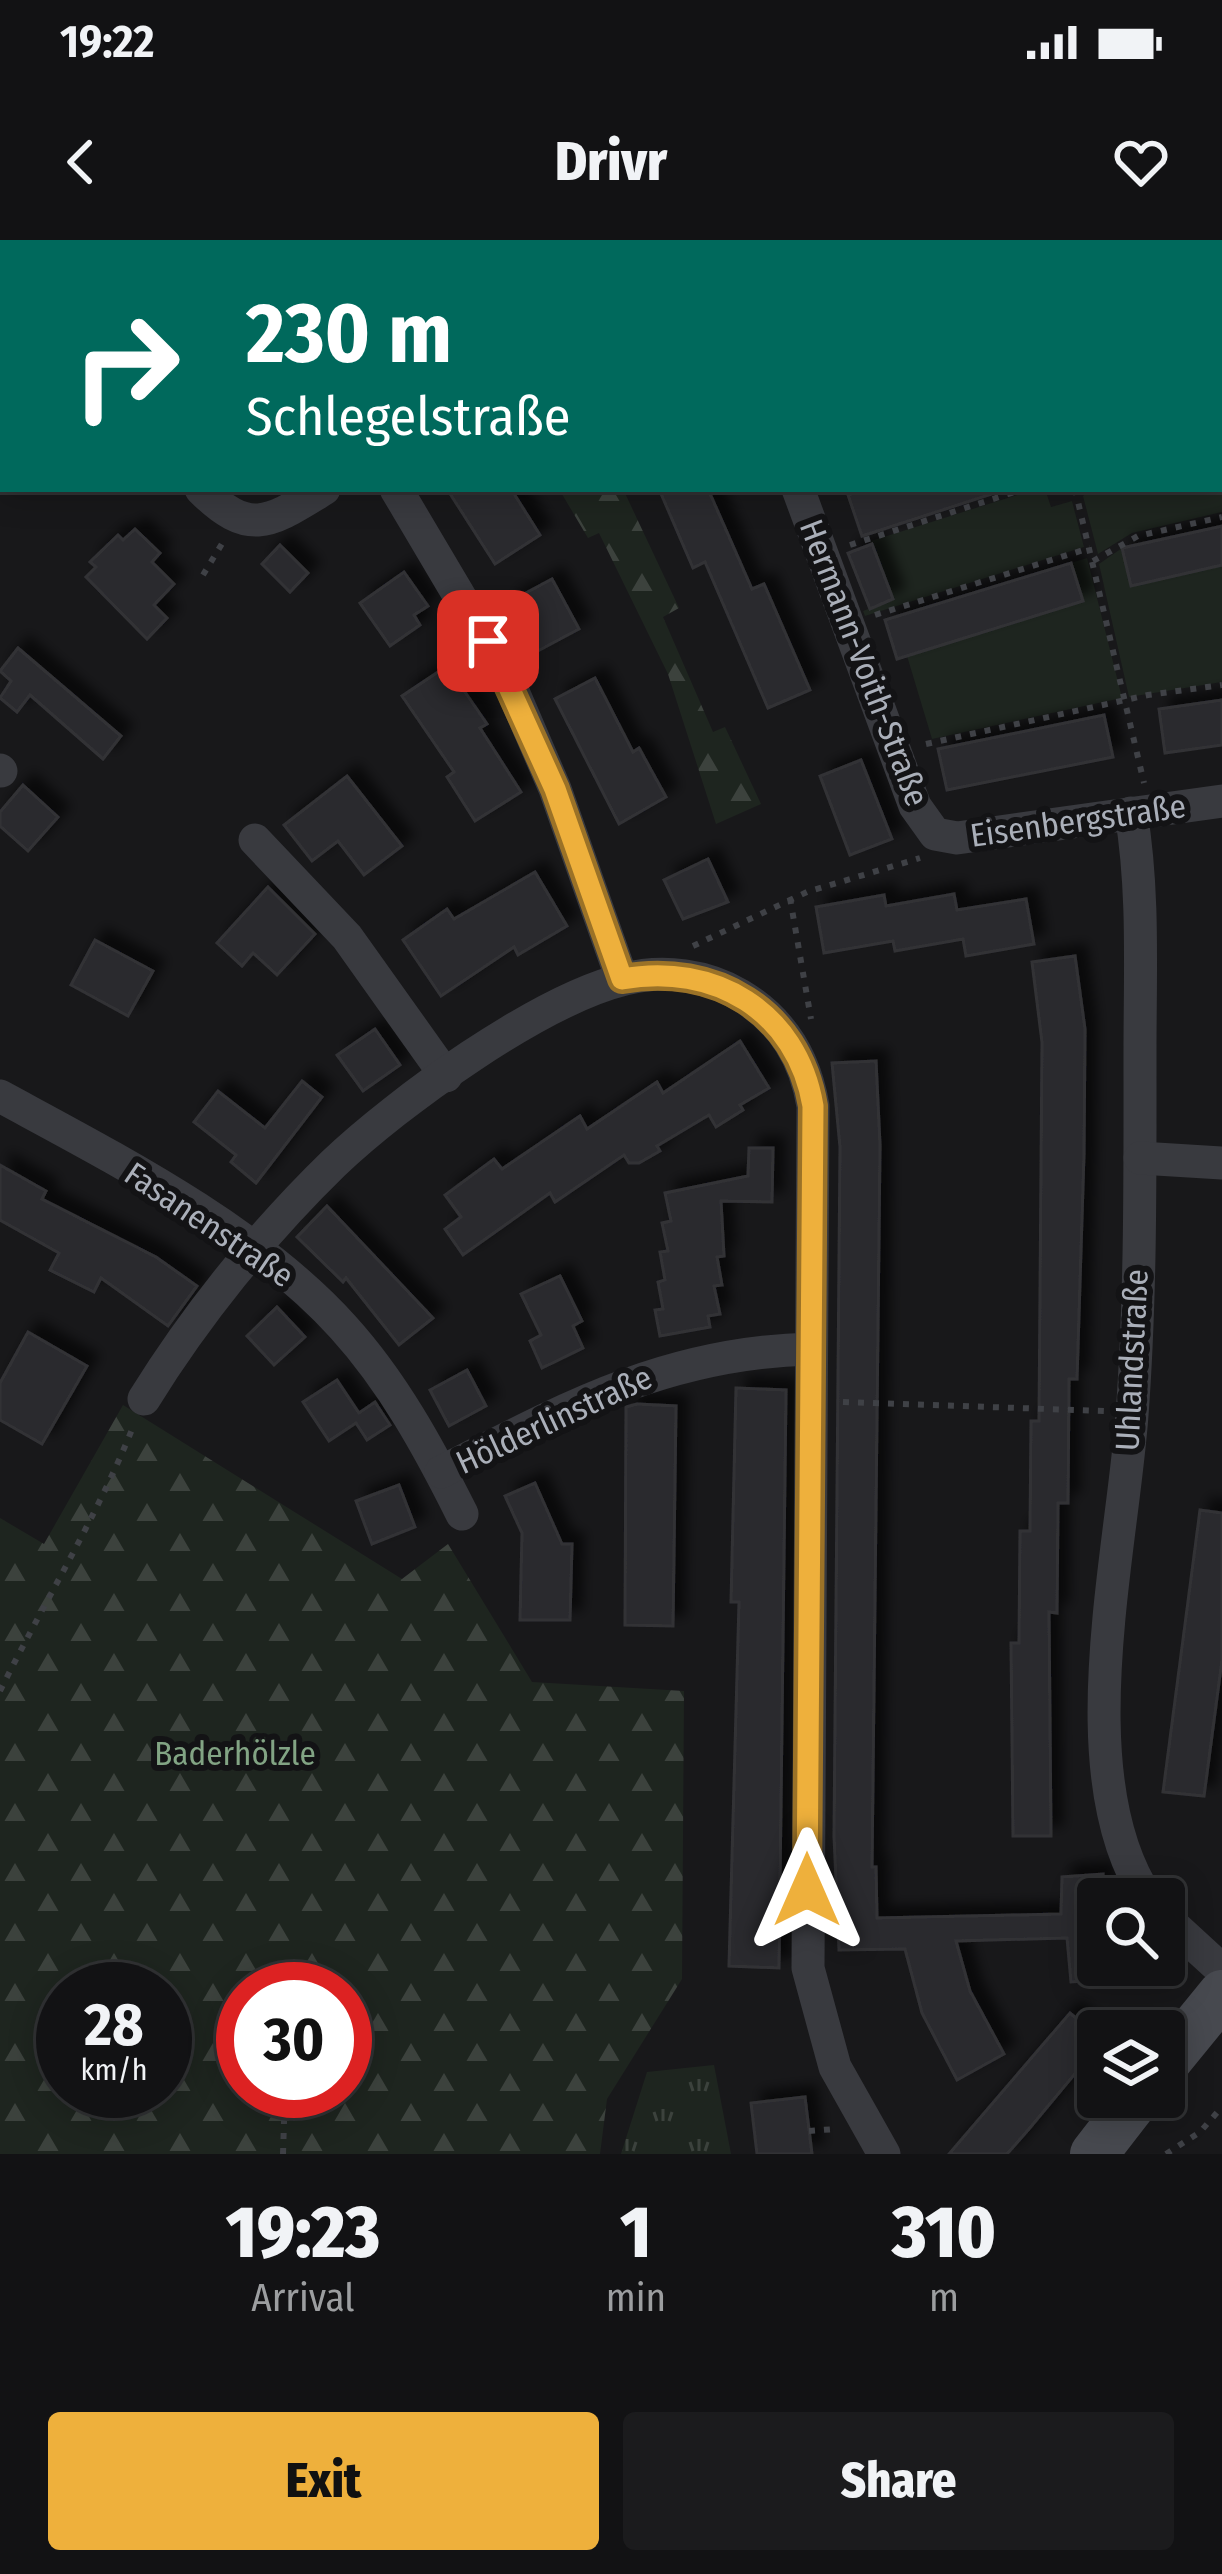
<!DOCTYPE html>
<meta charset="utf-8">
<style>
:root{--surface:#121214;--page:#1b1b1d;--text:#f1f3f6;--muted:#9c9ea0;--line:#313234;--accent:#eeb03c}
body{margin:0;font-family:"Fira Sans Condensed",sans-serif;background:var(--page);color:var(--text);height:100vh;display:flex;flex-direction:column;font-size:45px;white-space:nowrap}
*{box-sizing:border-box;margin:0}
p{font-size:39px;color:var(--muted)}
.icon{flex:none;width:66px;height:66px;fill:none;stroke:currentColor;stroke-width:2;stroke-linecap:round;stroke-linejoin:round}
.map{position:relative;height:1914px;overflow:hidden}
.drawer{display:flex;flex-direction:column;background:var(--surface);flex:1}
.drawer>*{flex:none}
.banner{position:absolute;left:0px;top:0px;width:1224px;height:252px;box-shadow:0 6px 30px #0003,0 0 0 3px var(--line);background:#00695c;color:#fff;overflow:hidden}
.fabs{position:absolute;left:1077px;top:1638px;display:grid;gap:24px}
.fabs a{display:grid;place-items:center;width:108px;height:108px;border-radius:12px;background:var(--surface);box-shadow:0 6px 30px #0003,0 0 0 3px var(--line);font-size:60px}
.speed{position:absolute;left:36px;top:1722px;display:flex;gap:24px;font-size:60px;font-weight:700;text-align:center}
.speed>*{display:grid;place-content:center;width:156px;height:156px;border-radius:50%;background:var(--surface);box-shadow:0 6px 30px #0003,0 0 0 3px var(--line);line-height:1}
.speed small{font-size:30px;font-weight:400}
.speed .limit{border:18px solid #d22;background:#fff;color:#111}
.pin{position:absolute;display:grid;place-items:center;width:102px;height:102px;color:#fff;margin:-51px;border-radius:24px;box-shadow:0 6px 18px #0006}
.me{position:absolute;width:132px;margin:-66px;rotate:0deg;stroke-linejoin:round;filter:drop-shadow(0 0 9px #0008)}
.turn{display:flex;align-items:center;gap:42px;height:252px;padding:0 48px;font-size:54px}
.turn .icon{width:156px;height:156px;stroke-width:2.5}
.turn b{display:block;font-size:84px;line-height:102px}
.eta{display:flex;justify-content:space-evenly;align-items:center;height:204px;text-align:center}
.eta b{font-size:72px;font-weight:800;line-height:84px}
.button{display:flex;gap:24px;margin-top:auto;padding:24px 48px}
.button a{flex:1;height:138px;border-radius:12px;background:var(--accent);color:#111;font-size:48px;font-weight:800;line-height:138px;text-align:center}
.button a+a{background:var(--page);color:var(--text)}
.status{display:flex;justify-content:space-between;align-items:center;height:84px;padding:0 60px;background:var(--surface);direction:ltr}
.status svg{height:33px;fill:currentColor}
header{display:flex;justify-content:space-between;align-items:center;height:156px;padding:0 48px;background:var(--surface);font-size:54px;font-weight:800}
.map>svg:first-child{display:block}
.grass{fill:#1e251f}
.forest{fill:url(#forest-firs);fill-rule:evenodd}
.park{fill:url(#park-tufts)}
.building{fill:#2b2b2e;stroke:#323236;stroke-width:3;filter:url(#shadow)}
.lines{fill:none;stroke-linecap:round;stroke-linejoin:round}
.path{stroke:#3f4146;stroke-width:6;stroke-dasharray:6 9;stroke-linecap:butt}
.service{stroke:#393a3f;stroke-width:16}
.minor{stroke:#393a3f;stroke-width:33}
.secondary{stroke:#47494f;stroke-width:48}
.primary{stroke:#55575e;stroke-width:51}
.route-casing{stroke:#9b7227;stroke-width:30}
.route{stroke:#eeb03c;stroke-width:21}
.labels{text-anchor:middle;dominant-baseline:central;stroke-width:12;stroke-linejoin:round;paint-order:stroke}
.street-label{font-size:33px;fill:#aaafb9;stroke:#131315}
.park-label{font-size:33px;fill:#82a484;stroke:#131315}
</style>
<div class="status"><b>19:22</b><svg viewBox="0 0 49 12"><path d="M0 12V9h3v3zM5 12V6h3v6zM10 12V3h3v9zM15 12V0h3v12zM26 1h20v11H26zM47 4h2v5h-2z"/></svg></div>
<header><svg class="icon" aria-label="back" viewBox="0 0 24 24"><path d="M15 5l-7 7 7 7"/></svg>Drivr<svg class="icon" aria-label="heart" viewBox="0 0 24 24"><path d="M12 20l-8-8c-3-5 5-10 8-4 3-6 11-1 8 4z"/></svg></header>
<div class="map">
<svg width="1222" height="1914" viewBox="0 0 1222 1914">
<defs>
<pattern id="forest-firs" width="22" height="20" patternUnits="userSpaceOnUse" patternTransform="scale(3)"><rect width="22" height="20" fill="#1e251f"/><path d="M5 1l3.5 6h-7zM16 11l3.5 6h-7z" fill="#3c423d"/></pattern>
<pattern id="park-tufts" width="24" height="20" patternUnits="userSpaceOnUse" patternTransform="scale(3)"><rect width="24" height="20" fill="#1e251f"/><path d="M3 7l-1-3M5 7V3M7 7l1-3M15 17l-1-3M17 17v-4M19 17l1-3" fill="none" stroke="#3c423d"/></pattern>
<filter id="shadow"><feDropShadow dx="11" dy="-11" stdDeviation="6" flood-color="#0009"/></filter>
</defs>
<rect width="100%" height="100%" fill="#18181a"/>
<g class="grass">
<path d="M 1222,195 L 1222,272 L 1132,293 L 1098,314 L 1083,256 L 1090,249 L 1221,249 Z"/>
<path d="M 1036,249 L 1045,249 L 1051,267 L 1072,261 L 1084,307 L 865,376 L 863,371 L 893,359 L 871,301 Z"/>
<path d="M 1122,308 L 1132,345 L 1222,325 L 1222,442 L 1129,457 L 1099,324 Z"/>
<path d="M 1087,318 L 1122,458 L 932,499 L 907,416 L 1083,361 L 1071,323 Z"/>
</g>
<g class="forest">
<path d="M 559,249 L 623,249 L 679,368 L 663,377 L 713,492 L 725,487 L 761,564 L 716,584 L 668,434 L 599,293 L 588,298 Z"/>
<path d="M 123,1165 L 402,1339 L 448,1304 L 532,1442 L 684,1451 L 682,1739 L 607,1859 L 600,1914 L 0,1914 L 0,1278 L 44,1304 ZM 63,1749 L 165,1749 L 165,1851 L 63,1851 ZM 243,1749 L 345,1749 L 345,1851 L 243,1851 Z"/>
</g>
<path class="park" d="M 714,1825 L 731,1914 L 621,1914 L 647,1832 Z"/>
<g class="building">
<path d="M 447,249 L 511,249 L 540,295 L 495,324 Z"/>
<path d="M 659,249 L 708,249 L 752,349 L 764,344 L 810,450 L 768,468 L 705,322 L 693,328 Z"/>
<path d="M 866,249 L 992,249 L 992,254 L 862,296 L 848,255 Z"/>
<path d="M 1222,286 L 1222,325 L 1131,346 L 1122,308 Z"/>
<path d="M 135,289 L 160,313 L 152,322 L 174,344 L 154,365 L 167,378 L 147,399 L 86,337 L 96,327 L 90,322 L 118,295 L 123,300 Z"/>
<path d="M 872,304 L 893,359 L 870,369 L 848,313 Z"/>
<path d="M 280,305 L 308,333 L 290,352 L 262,324 Z"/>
<path d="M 1071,323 L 1083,361 L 897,419 L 885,380 Z"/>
<path d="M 404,332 L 428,366 L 414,375 L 420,385 L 390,406 L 360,363 Z"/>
<path d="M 552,339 L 579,389 L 534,413 L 507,363 Z"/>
<path d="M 18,408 L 121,496 L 103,519 L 30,455 L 17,472 L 0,458 L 11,441 L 0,431 Z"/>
<path d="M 447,426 L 487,484 L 480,488 L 521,552 L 475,581 L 447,537 L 454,532 L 402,456 Z"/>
<path d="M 595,438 L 633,512 L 639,508 L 666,557 L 619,584 L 555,459 Z"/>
<path d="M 1222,460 L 1222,505 L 1165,513 L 1159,469 Z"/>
<path d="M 1104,475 L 1113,517 L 947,550 L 938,509 Z"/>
<path d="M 861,520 L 892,599 L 850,615 L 820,536 Z"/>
<path d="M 347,536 L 402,606 L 364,635 L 338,601 L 312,621 L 284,585 Z"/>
<path d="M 23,545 L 58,577 L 28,611 L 0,586 L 0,572 Z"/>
<path d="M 708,619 L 728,662 L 683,679 L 664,640 Z"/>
<path d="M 535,632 L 567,686 L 518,715 L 514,707 L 441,756 L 403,700 L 447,669 L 454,679 Z"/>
<path d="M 268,647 L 315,694 L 277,735 L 253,713 L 242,726 L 217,703 Z"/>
<path d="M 954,654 L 957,670 L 1026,659 L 1034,704 L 966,716 L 963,699 L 895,711 L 893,701 L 824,713 L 816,667 L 884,655 L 886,666 Z"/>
<path d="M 95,700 L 153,731 L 128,776 L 71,745 Z"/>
<path d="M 1075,716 L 1085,789 L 1084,913 L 1077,1139 L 1069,1139 L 1068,1263 L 1058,1263 L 1057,1373 L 1049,1372 L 1051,1596 L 1013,1596 L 1011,1403 L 1019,1403 L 1020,1291 L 1030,1291 L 1031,1181 L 1039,1181 L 1042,802 L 1032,722 Z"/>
<path d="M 375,789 L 400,825 L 363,851 L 337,815 Z"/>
<path d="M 740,801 L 769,848 L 740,865 L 743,870 L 716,887 L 709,875 L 657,906 L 660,911 L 639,923 L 629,923 L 624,915 L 555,962 L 550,953 L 463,1015 L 445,989 L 461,977 L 445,955 L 494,919 L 502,929 L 580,876 L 587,889 L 657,842 L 663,853 Z"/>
<path d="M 876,821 L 880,905 L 872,1627 L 876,1627 L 877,1678 L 1061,1674 L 1062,1637 L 1103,1634 L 1098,1740 L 1071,1742 L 1067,1698 L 956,1701 L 970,1751 L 1004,1814 L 957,1840 L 922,1773 L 905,1709 L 839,1710 L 834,1596 L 840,907 L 832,823 Z"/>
<path d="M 302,841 L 322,857 L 256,943 L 231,922 L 236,915 L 194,882 L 218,851 L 265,888 Z"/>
<path d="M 749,908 L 773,908 L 772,962 L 721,961 L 724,1016 L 717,1017 L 722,1045 L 714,1046 L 720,1074 L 708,1076 L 710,1087 L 660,1096 L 655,1070 L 663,1069 L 658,1042 L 665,1040 L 660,1012 L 668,1011 L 662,983 L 671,981 L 665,953 L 748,936 Z"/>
<path d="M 0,925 L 46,951 L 42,959 L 156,1017 L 197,1046 L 168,1086 L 101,1038 L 94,1052 L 50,1030 L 59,1013 L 0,980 Z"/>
<path d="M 327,966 L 433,1078 L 399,1105 L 346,1038 L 343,1042 L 297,997 Z"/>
<path d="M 560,1036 L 582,1081 L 573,1086 L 583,1108 L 542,1128 L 530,1101 L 541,1095 L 521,1054 Z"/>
<path d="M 277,1067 L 305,1097 L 274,1125 L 247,1096 Z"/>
<path d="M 28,1092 L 87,1126 L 42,1204 L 0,1180 L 0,1143 Z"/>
<path d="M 467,1130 L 486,1166 L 449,1186 L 430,1150 Z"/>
<path d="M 337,1140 L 359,1173 L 375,1162 L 390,1185 L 367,1200 L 356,1183 L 329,1201 L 303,1162 Z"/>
<path d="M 736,1148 L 786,1150 L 779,1728 L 729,1726 L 739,1362 L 731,1362 Z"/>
<path d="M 637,1164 L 676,1166 L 673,1386 L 625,1385 L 626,1167 Z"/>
<path d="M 535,1243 L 562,1304 L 572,1304 L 570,1380 L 520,1380 L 522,1293 L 505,1256 Z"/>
<path d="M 399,1245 L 415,1287 L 372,1304 L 356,1261 Z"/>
<path d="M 1200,1270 L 1222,1273 L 1222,1420 L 1204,1556 L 1163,1552 Z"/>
<path d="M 1070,1773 L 1098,1797 L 1098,1806 L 1029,1889 L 1007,1914 L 949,1914 Z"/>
<path d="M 805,1857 L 812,1914 L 757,1914 L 751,1863 Z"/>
</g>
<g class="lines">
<g class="path">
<path d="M 845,0 L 846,3"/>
<path d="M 1020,0 L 1021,3"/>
<path d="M 1208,0 L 1209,3"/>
<path d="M 691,3 L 692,0"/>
<path d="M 1221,191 L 1222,191"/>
<path d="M 1075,249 L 1144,543"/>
<path d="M 850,305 L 1024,249"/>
<path d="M 1093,321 L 1138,296 L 1222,277"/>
<path d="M 203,335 L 223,302"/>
<path d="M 875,375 L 1090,308"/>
<path d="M 926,504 L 1148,455 L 1222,445"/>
<path d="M 790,658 L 811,779"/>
<path d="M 693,706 L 807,652 L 920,618"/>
<path d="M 843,1162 L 1106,1171"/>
<path d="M 0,1451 C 44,1362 96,1279 133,1187"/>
<path d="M 809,1891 L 835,1889"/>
<path d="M 283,1914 L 285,1851"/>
<path d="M 1166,1914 L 1200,1892 L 1222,1867"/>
</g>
<g class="service">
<path d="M 524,0 L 525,3"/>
<path d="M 578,3 L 586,0"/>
</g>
<g class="minor">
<path d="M 1221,38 L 1222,38"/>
<path d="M 0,133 L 3,131"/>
<path d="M 201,249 C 250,298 270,282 324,249"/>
<path d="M 396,249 L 505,433 L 555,549 L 622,739"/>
<path d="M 798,249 L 915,566 L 935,594 L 957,598 L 1222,561"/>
<path d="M 0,530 L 1,531"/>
<path d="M 1131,573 C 1144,651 1140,731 1140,810 C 1140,931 1141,1054 1132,1175 C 1122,1314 1066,1537 1148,1659"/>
<path d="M 255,600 L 347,697 L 446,836"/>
<path d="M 0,856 C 114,918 256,990 343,1087 C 393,1142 429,1208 462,1274"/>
<path d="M 1140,918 L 1222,923"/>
<path d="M 144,1159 C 196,1075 263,992 333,924 C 398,862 539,760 625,739 C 663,729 707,735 740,755 C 783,781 805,818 813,866 L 808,1728 L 835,1827 L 884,1914"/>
<path d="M 441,1232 C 566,1168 666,1113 810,1109"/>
<path d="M 1164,1677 L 1222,1730"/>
</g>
<g class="secondary">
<path d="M 1164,1825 L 1222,1754"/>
<path d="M 1094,1914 L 1138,1857"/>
</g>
<path class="primary" d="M 13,3 L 18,0"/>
</g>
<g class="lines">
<defs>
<path id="route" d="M 488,401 L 555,549 L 622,739 C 714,722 797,771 813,866 L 807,1650"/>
</defs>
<use href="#route" class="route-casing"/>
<use href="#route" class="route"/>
</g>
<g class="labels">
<g class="street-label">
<text transform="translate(864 423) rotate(69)">Hermann-Voith-Straße</text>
<text transform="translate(1078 581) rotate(-8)">Eisenbergstraße</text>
<text transform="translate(209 985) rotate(34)">Fasanenstraße</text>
<text transform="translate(1132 1120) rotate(-87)">Uhlandstraße</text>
<text transform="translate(554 1180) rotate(-25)">Hölderlinstraße</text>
</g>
<g class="park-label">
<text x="235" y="1514">Baderhölzle</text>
</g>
</g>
</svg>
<div class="fabs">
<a><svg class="icon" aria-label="search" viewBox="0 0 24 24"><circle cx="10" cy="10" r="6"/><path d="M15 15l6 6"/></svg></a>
<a><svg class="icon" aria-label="layers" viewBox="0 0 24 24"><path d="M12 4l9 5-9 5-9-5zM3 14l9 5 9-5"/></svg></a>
</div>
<div class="speed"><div>28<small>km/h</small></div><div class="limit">30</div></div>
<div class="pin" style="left:488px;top:401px;background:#d93025"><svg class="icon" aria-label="arrive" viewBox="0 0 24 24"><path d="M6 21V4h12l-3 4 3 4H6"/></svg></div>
<svg class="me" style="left:807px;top:1650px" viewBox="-20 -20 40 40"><path d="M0-17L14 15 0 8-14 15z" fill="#eeb03c" stroke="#fff" stroke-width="4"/></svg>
<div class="banner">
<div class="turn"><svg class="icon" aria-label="right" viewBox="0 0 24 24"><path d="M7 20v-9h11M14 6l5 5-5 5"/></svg><div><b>230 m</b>Schlegelstraße</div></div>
</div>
</div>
<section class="drawer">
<div class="eta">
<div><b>19:23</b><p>Arrival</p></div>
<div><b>1</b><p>min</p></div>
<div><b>310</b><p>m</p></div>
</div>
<div class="button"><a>Exit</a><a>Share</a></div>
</section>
